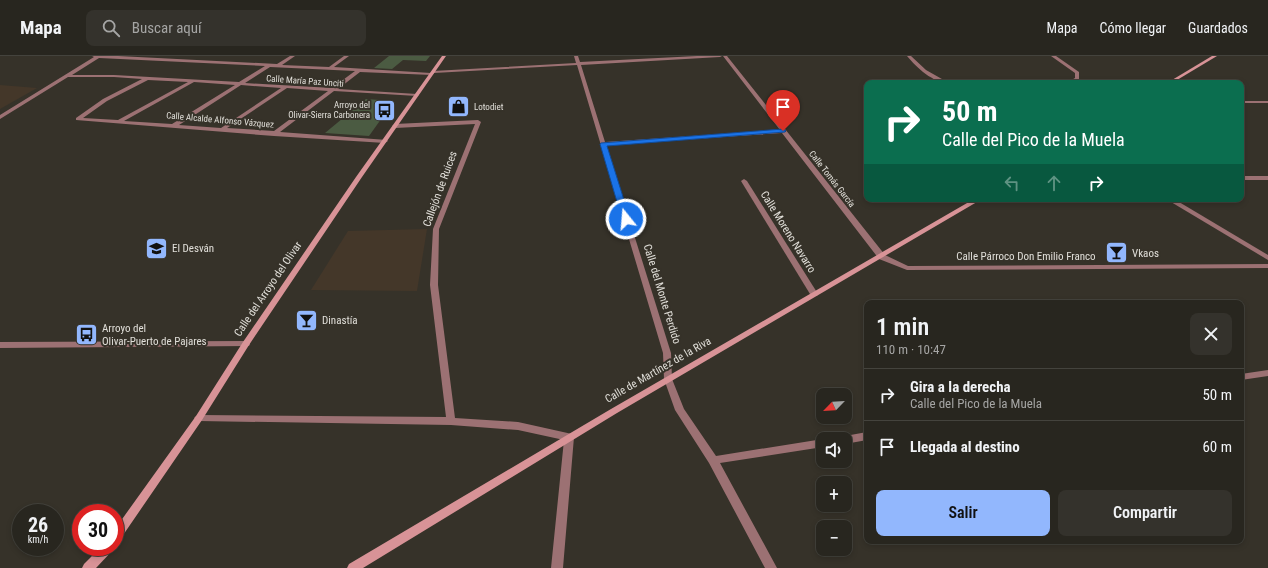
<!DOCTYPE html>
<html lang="es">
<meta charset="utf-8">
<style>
:root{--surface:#28261f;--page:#34322c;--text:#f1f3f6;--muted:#a5a5a4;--line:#44433d;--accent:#92b7fd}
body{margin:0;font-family:"Roboto Condensed",sans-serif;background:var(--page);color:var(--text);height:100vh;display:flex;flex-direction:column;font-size:15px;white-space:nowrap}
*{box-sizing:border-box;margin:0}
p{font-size:13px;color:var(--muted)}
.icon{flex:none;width:22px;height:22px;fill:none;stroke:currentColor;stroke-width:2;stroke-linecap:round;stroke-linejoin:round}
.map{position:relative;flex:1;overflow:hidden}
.drawer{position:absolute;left:864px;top:244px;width:380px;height:244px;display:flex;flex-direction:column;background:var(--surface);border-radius:8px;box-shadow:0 2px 6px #0003,0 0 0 1px var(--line)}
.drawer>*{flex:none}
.banner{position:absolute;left:864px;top:24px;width:380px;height:122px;border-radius:8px;box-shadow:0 2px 6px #0003,0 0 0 1px var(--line);background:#0b6e4f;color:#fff;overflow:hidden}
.needle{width:26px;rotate:245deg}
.tools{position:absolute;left:816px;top:332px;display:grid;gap:8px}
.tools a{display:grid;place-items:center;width:36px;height:36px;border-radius:8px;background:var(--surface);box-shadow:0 2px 6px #0003,0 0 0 1px var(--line);font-size:20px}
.speed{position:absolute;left:12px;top:448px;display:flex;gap:8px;font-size:20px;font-weight:700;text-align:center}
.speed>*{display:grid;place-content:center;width:52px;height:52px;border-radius:50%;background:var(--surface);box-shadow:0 2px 6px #0003,0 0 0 1px var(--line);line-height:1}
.speed small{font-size:10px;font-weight:400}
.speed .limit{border:6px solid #d22;background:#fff;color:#111}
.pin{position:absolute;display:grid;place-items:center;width:34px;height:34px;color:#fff;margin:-41px -17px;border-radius:50% 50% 50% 0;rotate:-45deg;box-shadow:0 0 4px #0007}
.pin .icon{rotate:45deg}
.me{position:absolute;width:44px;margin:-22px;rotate:343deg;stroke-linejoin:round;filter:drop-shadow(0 0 3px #0008)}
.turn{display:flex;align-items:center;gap:14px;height:84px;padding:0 12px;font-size:18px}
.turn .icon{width:52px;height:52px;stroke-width:2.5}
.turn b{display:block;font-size:28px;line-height:34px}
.lanes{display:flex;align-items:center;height:38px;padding:0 12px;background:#0003;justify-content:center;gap:20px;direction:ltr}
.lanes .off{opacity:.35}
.round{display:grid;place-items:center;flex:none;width:42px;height:42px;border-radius:8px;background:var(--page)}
.head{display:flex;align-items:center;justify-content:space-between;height:68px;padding:0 12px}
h1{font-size:24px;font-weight:600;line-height:30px}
.primary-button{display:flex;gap:8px;margin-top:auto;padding:8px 12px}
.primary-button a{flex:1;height:46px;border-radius:8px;background:var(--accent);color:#111;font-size:16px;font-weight:600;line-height:46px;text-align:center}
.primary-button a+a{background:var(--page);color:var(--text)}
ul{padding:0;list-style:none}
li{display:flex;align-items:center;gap:12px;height:52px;padding:0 12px;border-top:1px solid var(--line)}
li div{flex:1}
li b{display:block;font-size:15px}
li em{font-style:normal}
header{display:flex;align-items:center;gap:24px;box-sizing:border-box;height:56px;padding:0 20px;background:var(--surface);border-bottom:1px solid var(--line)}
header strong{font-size:19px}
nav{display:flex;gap:22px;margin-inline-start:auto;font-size:14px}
.search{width:280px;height:36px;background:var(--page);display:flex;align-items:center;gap:10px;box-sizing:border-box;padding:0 14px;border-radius:8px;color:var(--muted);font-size:15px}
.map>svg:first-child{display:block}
.education{fill:#443729}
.green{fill:#4b5b42}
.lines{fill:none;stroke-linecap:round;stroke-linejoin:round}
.street{fill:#9c7173;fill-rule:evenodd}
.secondary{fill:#d89397;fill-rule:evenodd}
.route{fill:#1a73e8;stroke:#114b97}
.labels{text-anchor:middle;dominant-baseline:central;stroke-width:4;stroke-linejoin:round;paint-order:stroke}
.far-street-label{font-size:9px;fill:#e0ded8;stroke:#363229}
.far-poi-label{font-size:9px;fill:#e0ded8;stroke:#363229;text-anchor:end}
.street-label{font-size:11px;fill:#e0ded8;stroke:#363229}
.poi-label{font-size:11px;fill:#e0ded8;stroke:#363229;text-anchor:start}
</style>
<header>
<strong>Mapa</strong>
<div class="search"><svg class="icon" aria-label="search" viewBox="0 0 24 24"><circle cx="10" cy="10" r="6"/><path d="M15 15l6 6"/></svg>Buscar aquí</div>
<nav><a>Mapa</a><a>Cómo llegar</a><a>Guardados</a></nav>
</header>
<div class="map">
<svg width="1268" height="512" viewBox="0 0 1268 512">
<rect width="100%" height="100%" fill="#363229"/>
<g class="education">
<path d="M 0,29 L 37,32 L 0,53 Z"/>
<path d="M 427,173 L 417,235 L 311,234 L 348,175 Z"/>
</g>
<g class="green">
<path d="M 389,0 L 430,0 L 426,5 L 403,4 L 392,13 L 374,12 Z"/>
<path d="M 366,43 L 394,45 L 369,80 L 325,77 Z"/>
</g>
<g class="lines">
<g class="street">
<path d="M 92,0 L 118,0 L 277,8 L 290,0 L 295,0 L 282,9 L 329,11 L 344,0 L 349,0 L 334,11 L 431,17 L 433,15 L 576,7 L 574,0 L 578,0 L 580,6 L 697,0 L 722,0 L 720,1 L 581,9 L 605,86 L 780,74 L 723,0 L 727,0 L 885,199 L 908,210 L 1268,208 L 1268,212 L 907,214 L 879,203 L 782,77 L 606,89 L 671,297 L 672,323 L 684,353 L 716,400 L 823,383 L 823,391 L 720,407 L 777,512 L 765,512 L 709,407 L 675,354 L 664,323 L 663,297 L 577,9 L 434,17 L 432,19 L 360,16 L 338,33 L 417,38 L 419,39 L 417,40 L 334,35 L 280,76 L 387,84 L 388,85 L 385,87 L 274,80 L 76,64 L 76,62 L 103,43 L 142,23 L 114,21 L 68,21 L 0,63 L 0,59 L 94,1 ZM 99,2 L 265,10 L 239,26 L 114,19 L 72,19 ZM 270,11 L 355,15 L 332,32 L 245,27 ZM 148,24 L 188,26 L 118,64 L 83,62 L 107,45 ZM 194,26 L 235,29 L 172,68 L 124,65 ZM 241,29 L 281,32 L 221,72 L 179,69 ZM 287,32 L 328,35 L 274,75 L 227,72 Z"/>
<path d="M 907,0 L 911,0 L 926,14 L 949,27 C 933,27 917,12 907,0 Z"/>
<path d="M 1051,0 L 1056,0 L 1079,16 L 1079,24 L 1072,27 L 1066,27 L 1075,22 L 1075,17 Z"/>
<rect x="1241" y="45" width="27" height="2"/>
<path d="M 478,64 L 481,66 L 439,173 L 438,229 L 455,362 L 518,366 L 572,378 L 574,381 L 563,512 L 551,512 L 564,384 L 518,374 L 451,369 L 199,365 L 196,364 L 194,362 L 196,360 L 199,359 L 446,361 L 430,229 L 433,173 L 475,68 L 395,72 L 392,70 L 395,68 Z"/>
<rect x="1241" y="120" width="27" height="4"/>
<path d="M 744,123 L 747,125 L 818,238 L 817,240 L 814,240 L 810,238 L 741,125 Z"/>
<path d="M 1166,143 L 1174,143 L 1268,199 L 1268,204 Z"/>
<path d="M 246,285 L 249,286 L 250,288 L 249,290 L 0,292 L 0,286 Z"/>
<path d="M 1268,314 L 1268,320 L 1241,324 L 1241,318 Z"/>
<path d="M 867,376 L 867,384 L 845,388 L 845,383 L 841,383 L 845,380 Z"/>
</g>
<g class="secondary">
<path d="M 442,0 L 446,0 L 362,121 L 249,289 L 202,364 L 119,485 L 115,487 L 115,473 L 196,360 L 243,286 L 356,121 Z"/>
<path d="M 1212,0 L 1217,0 L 1172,27 L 1167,27 Z"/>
<path d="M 974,143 L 982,143 L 617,357 L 363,512 L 347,512 L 349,508 L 611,353 Z"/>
<path d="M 101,491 L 114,491 L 112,495 L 96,512 L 82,512 L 84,508 Z"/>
</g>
</g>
<path class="route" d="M 783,73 L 786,75 L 785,76 L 607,90 L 630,163 L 626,165 L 622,163 L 600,88 L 601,87 Z"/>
<defs>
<symbol id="shop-square" viewBox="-11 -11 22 22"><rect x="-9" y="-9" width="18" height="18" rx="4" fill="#92b7fd" stroke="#363229"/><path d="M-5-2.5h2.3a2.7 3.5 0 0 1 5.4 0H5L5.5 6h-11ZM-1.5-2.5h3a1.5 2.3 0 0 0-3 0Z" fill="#111"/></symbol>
<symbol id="bus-square" viewBox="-11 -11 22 22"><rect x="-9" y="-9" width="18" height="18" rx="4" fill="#92b7fd" stroke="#363229"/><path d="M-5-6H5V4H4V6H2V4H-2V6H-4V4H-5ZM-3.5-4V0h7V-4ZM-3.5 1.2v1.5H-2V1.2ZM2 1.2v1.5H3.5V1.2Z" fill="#111"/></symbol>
<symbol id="school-square" viewBox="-11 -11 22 22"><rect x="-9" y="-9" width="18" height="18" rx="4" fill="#92b7fd" stroke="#363229"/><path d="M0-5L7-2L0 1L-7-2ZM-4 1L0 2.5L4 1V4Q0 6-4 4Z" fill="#111"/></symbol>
<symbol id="bar-square" viewBox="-11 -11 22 22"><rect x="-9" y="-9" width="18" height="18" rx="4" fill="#92b7fd" stroke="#363229"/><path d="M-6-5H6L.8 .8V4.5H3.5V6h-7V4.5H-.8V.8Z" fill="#111"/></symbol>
</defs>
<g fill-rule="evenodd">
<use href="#shop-square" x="446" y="38" width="25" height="25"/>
<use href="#bus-square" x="372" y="42" width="25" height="25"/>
<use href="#school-square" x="144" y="180" width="25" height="25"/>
<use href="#bar-square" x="1104" y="184" width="25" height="25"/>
<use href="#bar-square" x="294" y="252" width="25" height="25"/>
<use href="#bus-square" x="74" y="266" width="25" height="25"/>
</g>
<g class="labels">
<g class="far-street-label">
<text transform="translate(305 25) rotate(4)">Calle María Paz Unciti</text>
<text transform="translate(220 64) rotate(5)">Calle Alcalde Alfonso Vázquez</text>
<text transform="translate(832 123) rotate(52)">Calle Tomás García</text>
</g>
<g class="far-poi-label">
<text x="370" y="49">Arroyo del<tspan x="370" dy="10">Olivar-Sierra Carbonera</tspan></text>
<text x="474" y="51" text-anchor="start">Lotodiet</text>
</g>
<g class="street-label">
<text transform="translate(440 133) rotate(-70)">Callejón de Ruices</text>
<text transform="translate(788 176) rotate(58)">Calle Moreno Navarro</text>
<text x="1026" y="200">Calle Párroco Don Emilio Franco</text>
<text transform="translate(268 233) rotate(-56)">Calle del Arroyo del Olivar</text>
<text transform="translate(662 238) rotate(73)">Calle del Monte Perdido</text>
<text transform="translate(658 314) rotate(-30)">Calle de Martínez de la Riva</text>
</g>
<g class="poi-label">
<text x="172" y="192">El Desván</text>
<text x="1132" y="197">Vkaos</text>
<text x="322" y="264">Dinastía</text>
<text x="102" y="272">Arroyo del<tspan x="102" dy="13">Olivar-Puerto de Pajares</tspan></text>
</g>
</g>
</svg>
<div class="tools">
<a><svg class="needle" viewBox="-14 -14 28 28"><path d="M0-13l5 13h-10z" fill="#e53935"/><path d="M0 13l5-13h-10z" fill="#a5a5a4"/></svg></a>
<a><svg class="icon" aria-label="sound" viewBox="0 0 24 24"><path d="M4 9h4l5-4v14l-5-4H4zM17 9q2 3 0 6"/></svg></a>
<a>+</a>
<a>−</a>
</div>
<div class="speed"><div>26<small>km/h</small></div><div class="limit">30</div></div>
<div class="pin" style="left:783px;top:75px;background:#d93025"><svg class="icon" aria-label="arrive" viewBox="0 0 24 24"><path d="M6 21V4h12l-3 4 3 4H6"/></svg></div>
<svg class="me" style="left:626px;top:163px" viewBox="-20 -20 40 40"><circle r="17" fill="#1a73e8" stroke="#fff" stroke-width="3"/><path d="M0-11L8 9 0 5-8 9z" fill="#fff"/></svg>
<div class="banner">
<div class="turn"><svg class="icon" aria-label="right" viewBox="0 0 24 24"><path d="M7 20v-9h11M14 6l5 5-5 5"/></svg><div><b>50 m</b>Calle del Pico de la Muela</div></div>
<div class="lanes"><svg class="icon off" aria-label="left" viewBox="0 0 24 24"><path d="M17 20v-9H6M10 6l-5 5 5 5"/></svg><svg class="icon off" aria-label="ahead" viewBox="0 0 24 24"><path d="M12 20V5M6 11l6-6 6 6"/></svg><svg class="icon" aria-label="right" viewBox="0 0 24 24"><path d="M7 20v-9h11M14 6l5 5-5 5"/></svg></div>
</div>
<section class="drawer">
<div class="head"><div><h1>1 min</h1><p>110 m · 10:47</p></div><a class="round"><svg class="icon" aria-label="close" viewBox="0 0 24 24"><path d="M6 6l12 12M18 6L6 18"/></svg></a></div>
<ul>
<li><svg class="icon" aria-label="right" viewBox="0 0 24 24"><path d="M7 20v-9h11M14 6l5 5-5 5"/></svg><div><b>Gira a la derecha</b><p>Calle del Pico de la Muela</p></div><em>50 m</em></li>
<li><svg class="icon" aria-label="arrive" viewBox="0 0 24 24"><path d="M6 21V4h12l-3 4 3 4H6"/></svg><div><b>Llegada al destino</b></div><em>60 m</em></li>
</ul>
<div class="primary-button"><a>Salir</a><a>Compartir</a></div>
</section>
</div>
